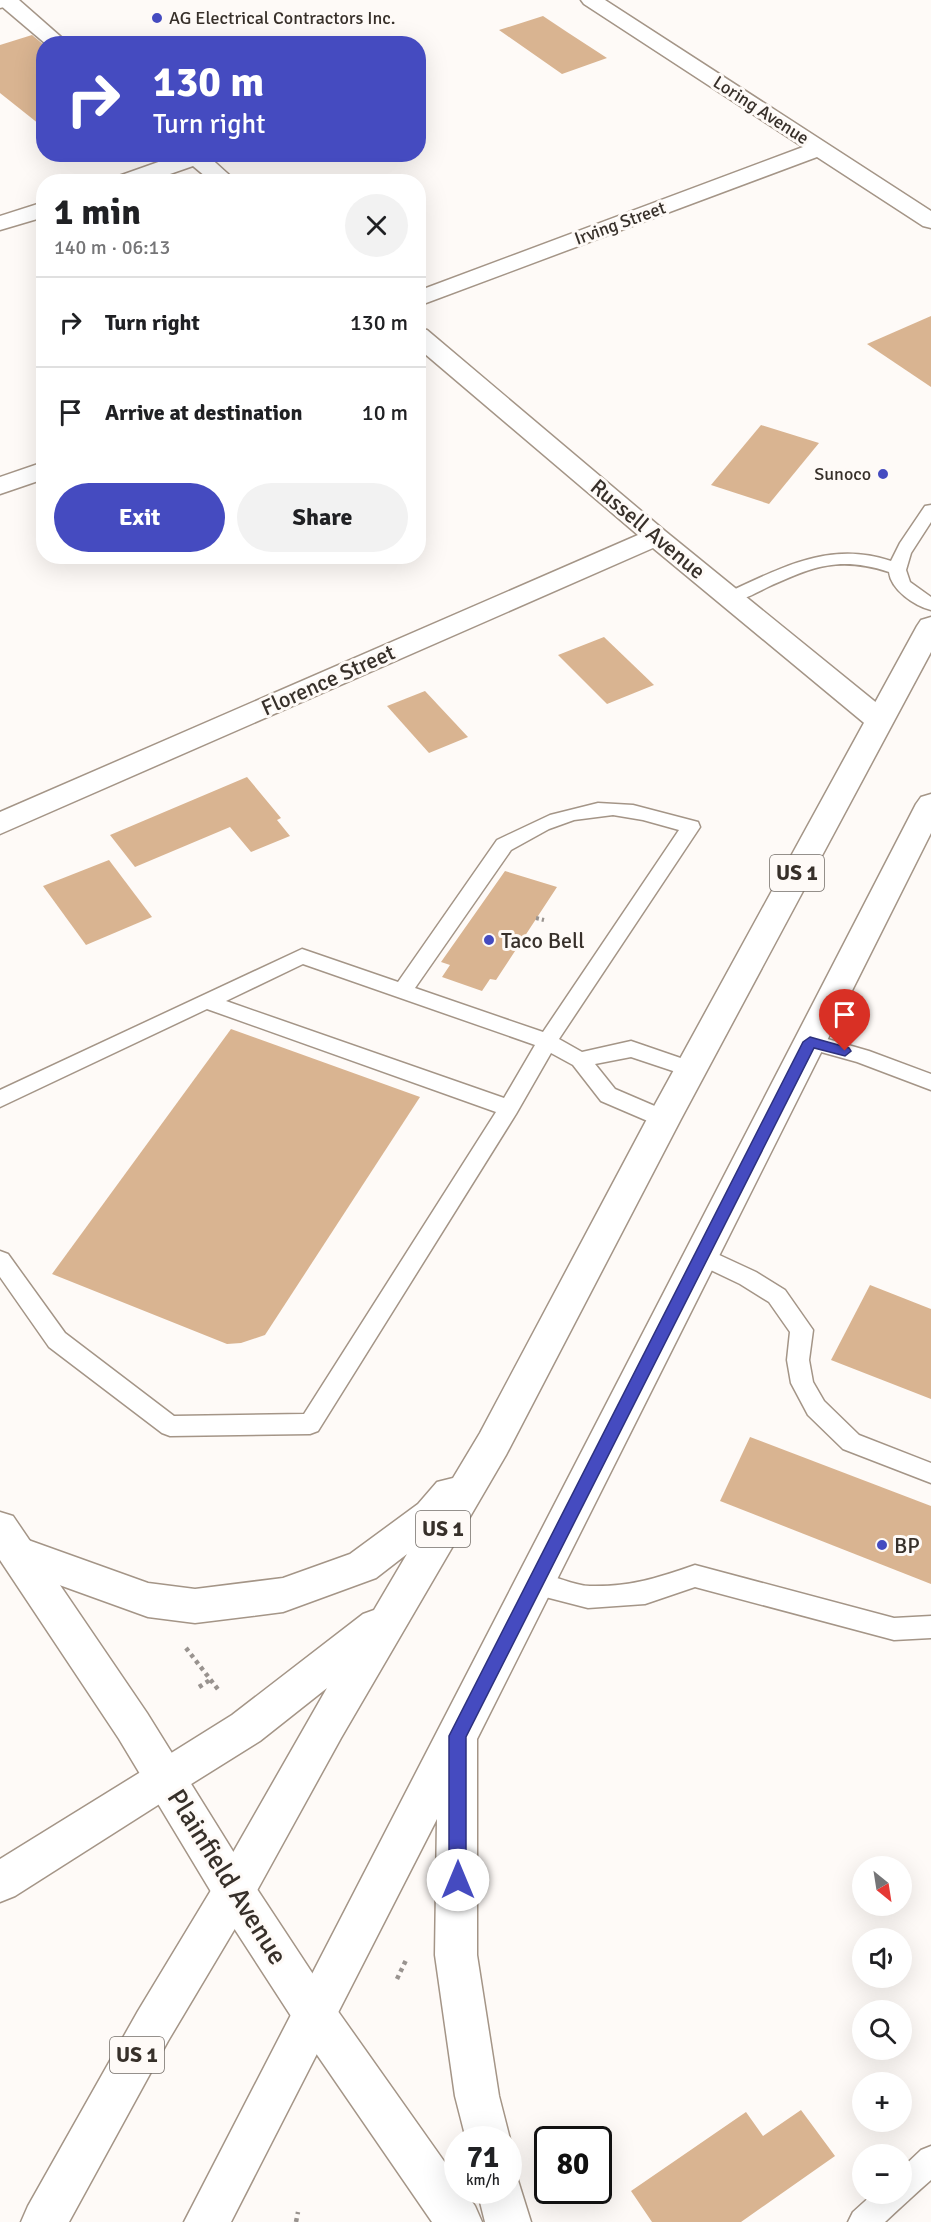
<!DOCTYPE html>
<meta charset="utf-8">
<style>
:root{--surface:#fff;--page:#f2f2f2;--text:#202124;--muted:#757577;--line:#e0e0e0;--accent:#454bc0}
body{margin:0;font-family:Signika,sans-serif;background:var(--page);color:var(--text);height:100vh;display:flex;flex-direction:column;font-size:22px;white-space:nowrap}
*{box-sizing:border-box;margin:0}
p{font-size:20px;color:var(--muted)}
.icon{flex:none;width:33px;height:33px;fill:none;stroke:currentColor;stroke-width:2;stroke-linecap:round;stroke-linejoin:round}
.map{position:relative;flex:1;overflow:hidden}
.sheet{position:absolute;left:36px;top:174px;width:390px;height:390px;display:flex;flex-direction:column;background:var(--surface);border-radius:24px;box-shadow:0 6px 24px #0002}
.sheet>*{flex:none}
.top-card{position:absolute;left:36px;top:36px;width:390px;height:126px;border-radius:24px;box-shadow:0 6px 24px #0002;background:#454bc0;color:#fff;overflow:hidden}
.needle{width:39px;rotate:150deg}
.controls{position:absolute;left:852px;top:1856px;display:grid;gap:12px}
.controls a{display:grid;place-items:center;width:60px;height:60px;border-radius:50%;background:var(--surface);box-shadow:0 6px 24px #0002;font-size:30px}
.speed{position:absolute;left:444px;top:2126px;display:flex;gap:12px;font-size:30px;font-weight:700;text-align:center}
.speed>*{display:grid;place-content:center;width:78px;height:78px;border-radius:50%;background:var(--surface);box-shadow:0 6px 24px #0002;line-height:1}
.speed small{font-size:15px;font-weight:400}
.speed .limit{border:3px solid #111;border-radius:9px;background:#fff;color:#111}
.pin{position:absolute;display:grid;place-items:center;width:51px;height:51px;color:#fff;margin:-62px -26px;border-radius:50% 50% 50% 0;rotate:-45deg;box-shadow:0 0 6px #0007}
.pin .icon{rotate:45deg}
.me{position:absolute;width:66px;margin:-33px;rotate:0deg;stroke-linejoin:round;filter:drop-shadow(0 0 4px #0008)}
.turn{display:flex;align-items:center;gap:21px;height:126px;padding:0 18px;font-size:27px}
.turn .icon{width:78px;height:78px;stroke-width:2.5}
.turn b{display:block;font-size:42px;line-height:51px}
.round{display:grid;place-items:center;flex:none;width:63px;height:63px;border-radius:32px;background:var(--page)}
.summary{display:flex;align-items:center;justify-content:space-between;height:102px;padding:0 18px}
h1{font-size:36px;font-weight:800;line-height:45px}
.cta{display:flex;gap:12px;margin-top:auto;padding:12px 18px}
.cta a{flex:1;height:69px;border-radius:36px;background:var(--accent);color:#fff;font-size:24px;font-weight:800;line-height:69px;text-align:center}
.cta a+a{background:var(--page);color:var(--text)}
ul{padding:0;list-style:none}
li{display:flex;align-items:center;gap:18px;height:90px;padding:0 18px;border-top:2px solid var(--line)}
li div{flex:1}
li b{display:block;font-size:22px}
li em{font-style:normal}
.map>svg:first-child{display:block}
.building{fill:#d9b491}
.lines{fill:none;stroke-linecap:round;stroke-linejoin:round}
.service-casing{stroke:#a49587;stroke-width:3}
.minor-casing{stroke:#a49587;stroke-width:3}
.tertiary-casing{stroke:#a49587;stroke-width:3}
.trunk-casing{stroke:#a49587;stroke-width:3}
.path-far1{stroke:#99938f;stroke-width:4;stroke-dasharray:3 3;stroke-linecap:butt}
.path{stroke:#99938f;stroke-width:4.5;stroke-dasharray:4 4;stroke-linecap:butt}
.service{fill:#fff;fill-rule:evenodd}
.minor{fill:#fff;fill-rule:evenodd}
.tertiary{fill:#fff;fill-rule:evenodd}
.trunk{fill:#fff;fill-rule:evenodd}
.route{fill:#454bc0;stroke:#2d317d;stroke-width:1.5}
.poi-dot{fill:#454bc0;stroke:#fefaf7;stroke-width:2}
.labels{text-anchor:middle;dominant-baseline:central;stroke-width:6;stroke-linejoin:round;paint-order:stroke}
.far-poi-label{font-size:18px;fill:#37302a;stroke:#fefaf7;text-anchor:start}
.far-street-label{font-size:18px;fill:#37302a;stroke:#fefaf7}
.shield{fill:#fefaf7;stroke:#736d68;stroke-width:1.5}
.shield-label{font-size:21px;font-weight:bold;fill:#37302a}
.street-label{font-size:22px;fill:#37302a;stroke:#fefaf7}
.poi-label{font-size:22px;fill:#37302a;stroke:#fefaf7;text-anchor:start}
.near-street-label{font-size:27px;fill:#37302a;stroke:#fefaf7}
</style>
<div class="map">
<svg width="931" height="2222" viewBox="0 0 931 2222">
<rect width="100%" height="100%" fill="#fefaf7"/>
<g class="building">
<path d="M 543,16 L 567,32 L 607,58 L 562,74 L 499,30 Z"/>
<path d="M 32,35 L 44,45 L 44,128 L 0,93 L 0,45 Z"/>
<path d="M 931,316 L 931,387 L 867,344 Z"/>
<path d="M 761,425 L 819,443 L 769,504 L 711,485 Z"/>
<path d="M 604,637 L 654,685 L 607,704 L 558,655 Z"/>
<path d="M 425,691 L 468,737 L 429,753 L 387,706 Z"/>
<path d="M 247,777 L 281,818 L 277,820 L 290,836 L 251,852 L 230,827 L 135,867 L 110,835 Z"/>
<path d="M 109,860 L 152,917 L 86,945 L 43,886 Z"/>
<path d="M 505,871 L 557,887 L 496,980 L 490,979 L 482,991 L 442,977 L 450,965 L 441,962 Z"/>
<path d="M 231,1029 L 420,1097 L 265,1335 L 241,1343 L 227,1344 L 52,1274 Z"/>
<path d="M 870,1285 L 931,1309 L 931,1399 L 831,1360 Z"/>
<path d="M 750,1437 L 931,1506 L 931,1584 L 720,1501 Z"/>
<path d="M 801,2110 L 835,2156 L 741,2222 L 652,2222 L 631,2191 L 746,2112 L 763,2136 Z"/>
</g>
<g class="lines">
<defs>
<g id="service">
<path d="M 931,505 L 931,522 L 911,553 L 906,570 L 910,582 L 931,597 L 931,610 C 915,606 891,590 889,572 C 840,556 814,566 768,587 C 756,593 743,600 730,603 L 724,602 L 721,598 L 724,594 C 780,569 828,540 891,561 L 900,543 L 925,506 Z"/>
<path d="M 598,803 L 633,805 L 698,822 L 700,827 L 559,1039 L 582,1052 L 631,1041 L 698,1064 L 701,1069 L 698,1074 L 691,1077 L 631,1057 L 595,1064 L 615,1089 L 671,1113 L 675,1119 L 671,1125 L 664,1127 L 657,1125 L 601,1101 L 573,1065 L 551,1053 L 516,1114 L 318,1431 L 310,1434 L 170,1436 L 162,1433 L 49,1347 L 0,1277 L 0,1251 L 8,1254 L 65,1333 L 174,1416 L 304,1414 L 496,1112 L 207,1009 L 0,1107 L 0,1090 L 302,949 L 398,982 L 497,840 L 550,815 ZM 613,815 L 643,820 L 679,830 L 543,1032 L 415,988 L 511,850 L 549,829 L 574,820 ZM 303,964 L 535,1045 L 504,1098 L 226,1001 Z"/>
<path d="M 810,1034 L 869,1051 L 931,1074 L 931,1090 L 857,1062 L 803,1047 L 800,1042 L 803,1037 Z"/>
<path d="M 702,1247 L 756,1272 L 785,1290 L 813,1330 L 809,1360 L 813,1382 L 824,1401 L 859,1435 L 931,1463 L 931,1483 L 843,1449 L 808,1415 L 791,1383 L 787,1360 L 790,1332 L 769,1302 L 740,1284 L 694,1262 L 691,1256 L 694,1250 Z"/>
<path d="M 695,1565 L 894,1618 L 931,1616 L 931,1638 L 894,1640 L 695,1587 L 645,1604 L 588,1608 L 526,1592 L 523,1584 L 526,1576 C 547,1569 569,1586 590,1586 C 630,1587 658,1578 695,1565 Z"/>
<path d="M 931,2146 L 931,2180 C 915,2194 901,2207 885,2222 L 848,2222 L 853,2212 L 874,2193 L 902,2193 L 902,2168 L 921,2150 Z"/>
</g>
<g id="minor">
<path d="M 0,0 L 19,0 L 69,44 L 46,44 L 0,5 Z"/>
<path d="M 581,0 L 605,0 L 931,211 L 931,228 L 923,226 L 817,157 L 418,306 L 418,291 L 803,147 L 584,4 Z"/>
<path d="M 181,154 L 206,154 L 237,182 L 212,182 L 193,166 L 147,182 L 113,182 L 116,177 Z"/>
<path d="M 44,202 L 44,217 L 0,230 L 0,216 Z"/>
<path d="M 418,328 L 427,330 L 665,531 L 889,713 L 893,720 L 889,727 L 879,729 L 869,727 L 653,548 L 0,834 L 0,812 L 638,535 L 418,348 Z"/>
<path d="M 44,462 L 44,479 L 0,494 L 0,477 Z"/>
<path d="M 166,1759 L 180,1765 L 186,1778 L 180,1791 L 15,1896 L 0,1902 L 0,1859 L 152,1765 Z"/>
</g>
<g id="tertiary">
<path d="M 0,0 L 19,0 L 16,4 L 0,8 Z"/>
<path d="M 0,1512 L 13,1516 L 147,1713 L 249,1877 L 330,2000 L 458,2181 L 458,2190 L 464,2190 L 475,2206 L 482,2222 L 432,2222 L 300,2030 L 219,1905 L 119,1739 L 0,1560 Z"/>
</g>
<g id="trunk">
<path d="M 931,617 L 931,652 L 681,1119 L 506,1455 L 341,1738 L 249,1905 L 168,2041 L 69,2222 L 21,2222 L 28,2206 L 138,2011 L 219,1877 L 327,1688 L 260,1741 L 180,1791 L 166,1797 L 152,1791 L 146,1778 L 152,1765 L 232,1715 L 363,1614 L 374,1610 L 407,1554 L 376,1578 L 283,1612 L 195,1623 L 148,1617 L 4,1565 C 0,1556 0,1550 4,1541 L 17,1536 L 148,1583 L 195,1589 L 283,1578 L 350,1554 L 418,1504 L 437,1482 L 453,1478 L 480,1433 L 647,1119 L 917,626 L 921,620 Z"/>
<path d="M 931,794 L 931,833 L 477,1739 L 477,1955 L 499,2096 L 510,2139 L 508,2143 L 508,2139 L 466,2139 L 455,2096 L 435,1955 L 437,1819 L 231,2222 L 184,2222 L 916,804 L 921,797 Z"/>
<path d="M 508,2171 L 516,2174 L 531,2222 L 485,2222 L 477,2190 L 508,2190 Z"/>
</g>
</defs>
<use href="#service" class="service-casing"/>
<use href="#minor" class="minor-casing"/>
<use href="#tertiary" class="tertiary-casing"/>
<use href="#trunk" class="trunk-casing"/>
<path class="path-far1" d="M 536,918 L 544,920"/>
<g class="path">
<path d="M 186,1648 L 220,1692"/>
<path d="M 199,1687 L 210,1680"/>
<path d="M 397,1979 L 407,1958"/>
<path d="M 296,2222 L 298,2212"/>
</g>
<use href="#service" class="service"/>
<use href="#minor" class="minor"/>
<use href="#tertiary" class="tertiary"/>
<use href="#trunk" class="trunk"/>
</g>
<path class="route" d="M 810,1037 L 849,1048 L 851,1051 L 845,1056 L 814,1048 L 466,1737 L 466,1880 L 464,1886 L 458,1888 L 452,1886 L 449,1880 L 449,1736 L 803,1042 Z"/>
<g class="poi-dot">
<circle cx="157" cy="18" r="6"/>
<circle cx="883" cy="474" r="6"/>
<circle cx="489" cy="940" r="6"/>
<circle cx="882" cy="1545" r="6"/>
</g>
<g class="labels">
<g class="far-poi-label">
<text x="169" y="18">AG Electrical Contractors Inc.</text>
<text x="871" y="474" text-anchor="end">Sunoco</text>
</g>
<g class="far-street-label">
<text transform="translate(761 110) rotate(33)">Loring Avenue</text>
<text transform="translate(620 223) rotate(-20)">Irving Street</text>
</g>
<g class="shield">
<rect x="770" y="855" width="54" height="36" rx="4.5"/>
<rect x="416" y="1511" width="54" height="36" rx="4.5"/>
<rect x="110" y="2037" width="54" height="36" rx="4.5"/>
</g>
<g class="shield-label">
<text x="797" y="873">US 1</text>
<text x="443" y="1529">US 1</text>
<text x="137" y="2055">US 1</text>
</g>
<g class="street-label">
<text transform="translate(648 529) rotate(40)">Russell Avenue</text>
<text transform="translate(328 680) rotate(-24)">Florence Street</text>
</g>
<g class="poi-label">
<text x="501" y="940">Taco Bell</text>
<text x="894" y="1545">BP</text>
</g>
<g class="near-street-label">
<text transform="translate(227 1877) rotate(58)">Plainfield Avenue</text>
</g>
</g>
</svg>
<div class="controls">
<a><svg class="needle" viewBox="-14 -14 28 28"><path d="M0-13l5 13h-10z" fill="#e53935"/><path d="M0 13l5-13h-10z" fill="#757577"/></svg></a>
<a><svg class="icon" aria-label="sound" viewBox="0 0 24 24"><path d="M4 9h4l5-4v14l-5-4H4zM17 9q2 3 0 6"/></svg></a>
<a><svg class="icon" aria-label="search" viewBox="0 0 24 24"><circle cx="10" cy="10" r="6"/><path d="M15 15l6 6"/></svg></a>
<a>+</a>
<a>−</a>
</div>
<div class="speed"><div>71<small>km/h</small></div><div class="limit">80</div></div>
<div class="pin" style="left:845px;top:1051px;background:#d93025"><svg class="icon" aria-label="arrive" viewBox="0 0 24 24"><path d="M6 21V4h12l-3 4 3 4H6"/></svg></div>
<svg class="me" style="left:458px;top:1880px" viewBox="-20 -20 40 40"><circle r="19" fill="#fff"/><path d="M0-13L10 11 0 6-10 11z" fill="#454bc0"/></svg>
<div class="top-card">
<div class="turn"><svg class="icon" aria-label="right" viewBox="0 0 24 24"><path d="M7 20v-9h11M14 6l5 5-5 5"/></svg><div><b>130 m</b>Turn right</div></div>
</div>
<section class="sheet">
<div class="summary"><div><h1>1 min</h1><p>140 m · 06:13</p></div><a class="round"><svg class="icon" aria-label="close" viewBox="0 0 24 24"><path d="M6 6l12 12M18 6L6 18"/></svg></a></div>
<ul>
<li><svg class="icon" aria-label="right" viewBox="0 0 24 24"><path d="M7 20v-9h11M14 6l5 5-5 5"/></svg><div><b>Turn right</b></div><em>130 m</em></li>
<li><svg class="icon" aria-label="arrive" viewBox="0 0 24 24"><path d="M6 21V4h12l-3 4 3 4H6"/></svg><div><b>Arrive at destination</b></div><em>10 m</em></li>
</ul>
<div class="cta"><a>Exit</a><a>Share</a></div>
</section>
</div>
